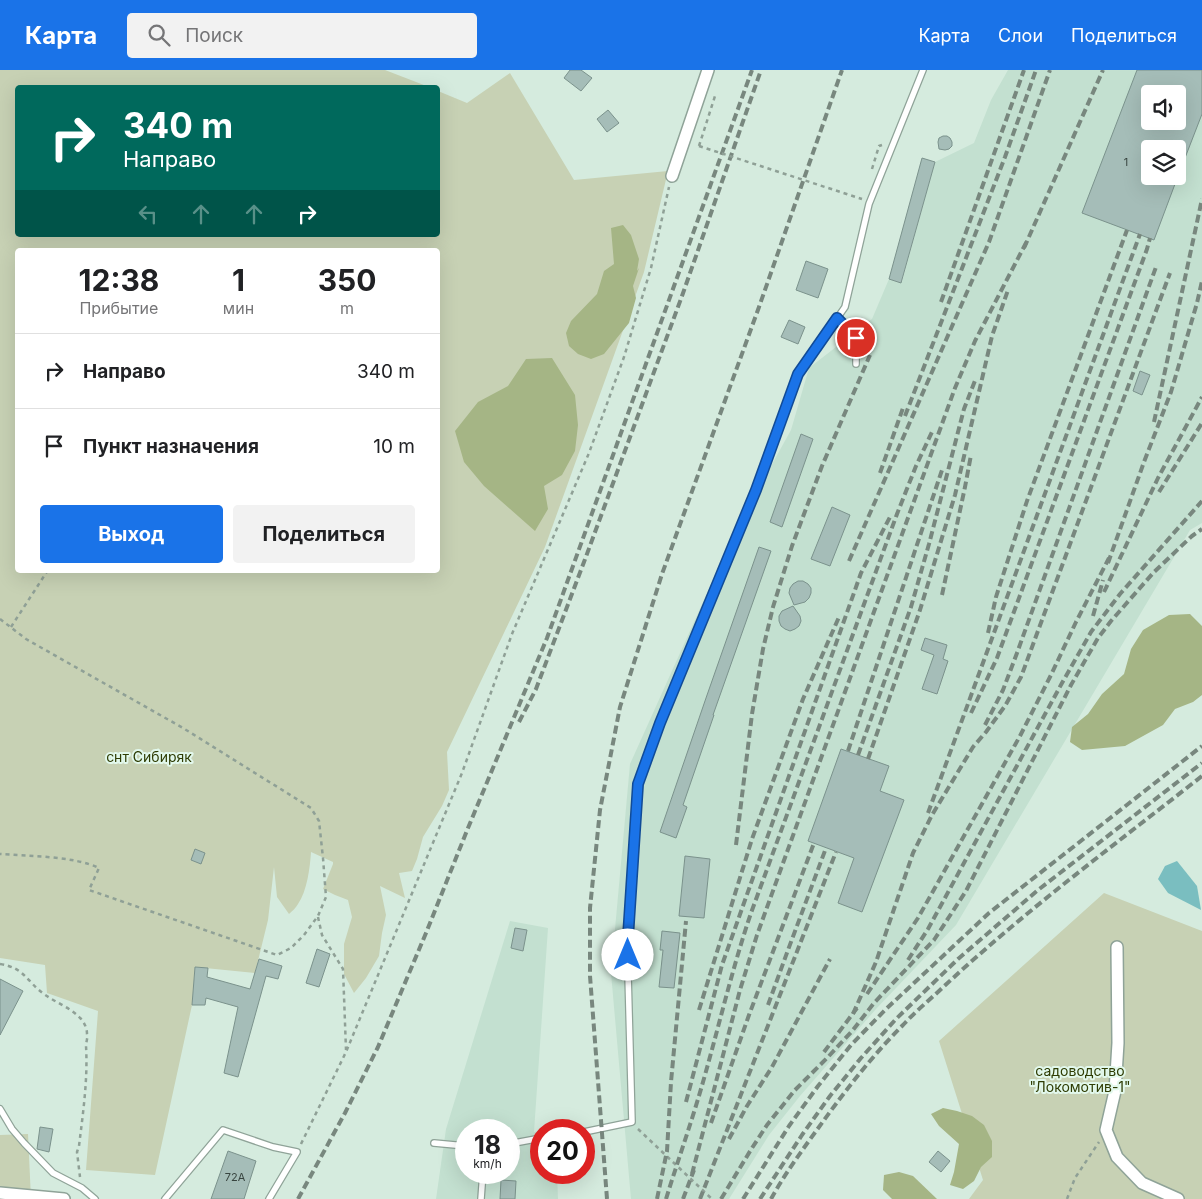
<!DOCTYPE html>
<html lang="ru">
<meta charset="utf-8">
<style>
:root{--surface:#fff;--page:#f2f2f2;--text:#202124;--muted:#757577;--line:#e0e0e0;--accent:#1a73e8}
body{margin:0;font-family:Inter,sans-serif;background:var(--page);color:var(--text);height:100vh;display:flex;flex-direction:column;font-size:19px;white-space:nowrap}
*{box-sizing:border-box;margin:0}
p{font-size:16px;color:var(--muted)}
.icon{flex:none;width:28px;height:28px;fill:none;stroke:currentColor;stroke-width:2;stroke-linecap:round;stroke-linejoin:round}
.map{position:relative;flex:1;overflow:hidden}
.drawer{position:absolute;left:15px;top:178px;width:425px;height:325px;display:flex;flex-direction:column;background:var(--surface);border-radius:5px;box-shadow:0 5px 20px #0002}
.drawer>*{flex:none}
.guide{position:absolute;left:15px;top:15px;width:425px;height:152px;border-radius:5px;box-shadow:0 5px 20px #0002;background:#00695c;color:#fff;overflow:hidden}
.buttons{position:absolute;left:1141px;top:15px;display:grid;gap:10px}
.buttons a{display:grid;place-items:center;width:45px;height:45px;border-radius:5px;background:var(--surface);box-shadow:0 5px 20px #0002;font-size:25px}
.speed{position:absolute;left:455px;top:1049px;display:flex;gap:10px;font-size:25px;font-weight:700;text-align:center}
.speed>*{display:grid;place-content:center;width:65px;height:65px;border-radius:50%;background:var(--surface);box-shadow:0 5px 20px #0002;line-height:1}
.speed small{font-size:12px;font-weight:400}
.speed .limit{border:8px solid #d22;background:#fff;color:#111}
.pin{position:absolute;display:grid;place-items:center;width:42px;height:42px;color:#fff;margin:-21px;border:2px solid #fff;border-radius:50%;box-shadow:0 1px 5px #0007}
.me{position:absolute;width:55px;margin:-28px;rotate:0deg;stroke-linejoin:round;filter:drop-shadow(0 0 4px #0008)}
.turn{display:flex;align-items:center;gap:18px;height:105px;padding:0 25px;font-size:22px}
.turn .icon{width:65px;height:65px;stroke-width:2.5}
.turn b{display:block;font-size:35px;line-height:42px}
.lanes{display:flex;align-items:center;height:48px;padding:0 25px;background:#0003;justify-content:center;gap:25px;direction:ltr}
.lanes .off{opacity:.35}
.eta{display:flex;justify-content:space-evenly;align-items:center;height:85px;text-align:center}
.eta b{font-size:30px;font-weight:700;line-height:35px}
.cta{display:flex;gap:10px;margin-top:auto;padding:10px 25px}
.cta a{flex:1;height:58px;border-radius:5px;background:var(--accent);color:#fff;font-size:20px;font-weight:700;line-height:58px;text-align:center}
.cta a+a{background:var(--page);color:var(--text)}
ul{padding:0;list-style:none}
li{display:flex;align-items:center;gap:15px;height:75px;padding:0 25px;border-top:1px solid var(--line)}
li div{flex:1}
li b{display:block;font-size:19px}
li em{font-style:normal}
header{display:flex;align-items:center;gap:30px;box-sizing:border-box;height:70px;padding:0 25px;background:var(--accent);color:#fff}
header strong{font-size:24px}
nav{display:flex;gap:28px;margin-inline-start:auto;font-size:18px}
.search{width:350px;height:45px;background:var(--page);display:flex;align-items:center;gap:12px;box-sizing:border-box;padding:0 18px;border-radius:5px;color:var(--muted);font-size:19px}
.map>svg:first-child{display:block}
.built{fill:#c3e0d0;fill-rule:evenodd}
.green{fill:#c7d1b4;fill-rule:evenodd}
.forest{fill:#a5b585}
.water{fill:#7abec0}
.building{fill:#a5bdb8;stroke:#7b928c;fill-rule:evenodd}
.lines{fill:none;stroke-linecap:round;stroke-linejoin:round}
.lane-casing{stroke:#8fa398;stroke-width:8}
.street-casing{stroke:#8fa398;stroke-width:14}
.path{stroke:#8fa096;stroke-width:2.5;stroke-dasharray:4 4;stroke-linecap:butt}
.lane{stroke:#fff;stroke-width:5.5}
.street{stroke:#fff;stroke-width:11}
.rail{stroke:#78877e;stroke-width:4;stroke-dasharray:8 4;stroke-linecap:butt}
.path-bridge{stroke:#8fa096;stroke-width:2.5;stroke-dasharray:4 4;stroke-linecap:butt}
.route-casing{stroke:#114b97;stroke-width:12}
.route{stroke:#1a73e8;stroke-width:9}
.labels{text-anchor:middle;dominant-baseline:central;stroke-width:4;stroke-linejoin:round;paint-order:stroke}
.number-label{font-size:11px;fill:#38443f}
.park-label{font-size:14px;fill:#2e3c03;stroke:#e2f8ec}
</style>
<header>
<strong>Карта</strong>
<div class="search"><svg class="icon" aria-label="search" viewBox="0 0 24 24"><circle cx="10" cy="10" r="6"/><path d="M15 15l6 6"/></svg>Поиск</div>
<nav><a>Карта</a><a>Слои</a><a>Поделиться</a></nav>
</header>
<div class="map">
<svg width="1202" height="1129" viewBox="0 0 1202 1129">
<rect width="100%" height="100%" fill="#d5ebde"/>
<g class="built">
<path d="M 1008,0 L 1202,0 L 1202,453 L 1190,460 L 956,855 L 876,939 L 800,1026 L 769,1065 L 729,1129 L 631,1129 L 611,903 L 630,694 L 735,461 L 791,360 L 809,298 L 872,249 L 889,209 L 902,212 L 935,92 L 974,73 L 991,30 ZM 1150,24 L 1178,24 L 1178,51 L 1150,51 ZM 1150,79 L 1178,79 L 1178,106 L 1150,106 Z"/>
<path d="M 510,851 L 548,858 L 534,1062 L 541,1061 L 541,1102 L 557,1103 L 558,1129 L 436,1129 L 446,1059 ZM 466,1060 L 509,1060 L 509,1102 L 466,1102 Z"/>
</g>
<g class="green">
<path d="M 0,0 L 385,0 L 429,17 L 18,18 L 18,165 L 438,165 L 438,21 L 467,33 L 510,3 L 574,110 L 668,101 L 644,202 L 545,477 L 447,682 L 449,720 L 442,736 L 423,767 L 417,789 L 412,801 L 399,803 L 405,828 L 380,816 L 386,845 L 382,863 L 379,886 L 366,908 L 354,923 L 344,904 L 344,874 L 352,847 L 348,830 L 335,825 L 323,819 L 333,794 L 333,792 L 311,782 C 310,798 307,821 298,834 C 296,838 292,841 289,844 L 277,827 L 274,797 L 268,850 L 255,903 L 195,897 L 192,935 L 155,1105 L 86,1100 L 98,941 L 47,923 L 45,895 L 0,888 ZM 18,180 L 438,180 L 438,500 L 18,500 Z"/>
<path d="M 1104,823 L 1202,861 L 1202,1129 L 969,1129 L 983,1110 L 939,971 Z"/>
<path d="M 28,1064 L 31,1129 L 0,1129 L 0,1065 Z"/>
</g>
<g class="forest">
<path d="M 623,155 L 631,165 L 639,189 L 637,201 L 639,198 L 633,216 L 636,228 L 629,253 L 604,284 L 591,289 L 578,284 L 569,276 L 566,263 L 571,251 L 597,224 L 604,201 L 614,194 L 611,158 Z"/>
<path d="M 552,288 L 575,325 L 578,355 L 575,381 L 562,405 L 544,416 L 548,439 L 535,461 L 484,416 L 464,392 L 455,361 L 478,332 L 508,316 L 526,289 Z"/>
<path d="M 1190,544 L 1202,556 L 1202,625 L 1193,632 L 1175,639 L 1163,655 L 1125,676 L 1082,680 L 1070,672 L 1072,657 L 1088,644 L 1102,624 L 1124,604 L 1131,579 L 1143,560 L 1169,545 Z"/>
<path d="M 943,1038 L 957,1041 L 972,1046 L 984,1055 L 992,1071 L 992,1087 L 981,1097 L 974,1111 L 963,1119 L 950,1115 L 954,1102 L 959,1074 L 939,1056 L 931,1044 Z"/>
<path d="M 899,1102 L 913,1106 L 937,1129 L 892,1129 L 883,1120 L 884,1105 Z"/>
</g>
<path class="water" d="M 1177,791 L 1197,816 L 1201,840 L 1168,823 L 1158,809 L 1165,796 Z"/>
<g class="building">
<path d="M 570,0 L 581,0 L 592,8 L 581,21 L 564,8 Z"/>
<path d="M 1137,0 L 1202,0 L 1202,44 L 1178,106 L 1178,79 L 1150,79 L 1150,106 L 1178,106 L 1154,170 L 1082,143 ZM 1150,24 L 1178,24 L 1178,51 L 1150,51 Z"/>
<path d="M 608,40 L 619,53 L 607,62 L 597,49 Z"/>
<path d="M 943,66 L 947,66 L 950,68 L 952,72 L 952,76 L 949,79 L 945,80 L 939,79 L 938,72 L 939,68 Z"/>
<path d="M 922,88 L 935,92 L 901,213 L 889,209 Z"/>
<path d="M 806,191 L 828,199 L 818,228 L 796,220 Z"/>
<path d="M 789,250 L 805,257 L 798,274 L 781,267 Z"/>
<path d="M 1140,301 L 1150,305 L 1142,325 L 1133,321 Z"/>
<path d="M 801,364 L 813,369 L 782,457 L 770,452 Z"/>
<path d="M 832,437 L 850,445 L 830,496 L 811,489 Z"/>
<path d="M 759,477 L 771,481 L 713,645 L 714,645 L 683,735 L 687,737 L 676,768 L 660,762 L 706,628 Z"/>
<path d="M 798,511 L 803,511 L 808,514 L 811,518 L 811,523 L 809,528 L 805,532 L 794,535 L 789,523 L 790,518 L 793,514 Z"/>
<path d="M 793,536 L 800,546 L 801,551 L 799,556 L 795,559 L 790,561 L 785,559 L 781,556 L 779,551 L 779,546 L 782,541 Z"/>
<path d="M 925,568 L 947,575 L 943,589 L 948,591 L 937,624 L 922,619 L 934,585 L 921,580 Z"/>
<path d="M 841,679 L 889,696 L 880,721 L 904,730 L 862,842 L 838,833 L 854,788 L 808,771 Z"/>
<path d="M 195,779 L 205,783 L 201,794 L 191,790 Z"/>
<path d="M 685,786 L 710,789 L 704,848 L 679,846 Z"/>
<path d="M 515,858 L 527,860 L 523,881 L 511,878 Z"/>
<path d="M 662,861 L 680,863 L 674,918 L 659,917 L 663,880 L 660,880 Z"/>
<path d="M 317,879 L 330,884 L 319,917 L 306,913 Z"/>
<path d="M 259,889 L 282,896 L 278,909 L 266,906 L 238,1007 L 224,1003 L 238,937 L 206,928 L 205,935 L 192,935 L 195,897 L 208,898 L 207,907 L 250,919 Z"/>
<path d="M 0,909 L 23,921 L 0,965 Z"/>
<path d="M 40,1057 L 53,1059 L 49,1082 L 37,1079 Z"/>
<path d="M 228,1081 L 256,1091 L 244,1129 L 211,1129 Z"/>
<path d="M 938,1081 L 950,1091 L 941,1102 L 929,1092 Z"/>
<path d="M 501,1110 L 516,1111 L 515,1129 L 500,1129 Z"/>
</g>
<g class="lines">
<defs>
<g id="lane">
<path d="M 837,248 L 856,268 L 856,294"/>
<path d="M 0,1039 L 12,1059 L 24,1073 L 53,1103 L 82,1118 L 95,1129"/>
<path d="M 584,1062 L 632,1052 L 627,867 L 638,714 L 659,653 L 756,420 L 798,304 L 845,237 L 869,134 L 923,0"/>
<path d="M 434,1073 L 466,1076"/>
<path d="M 509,1074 L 541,1068"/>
<path d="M 165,1129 L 223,1060 L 273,1077 L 297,1082 L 269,1129"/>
<path d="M 481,1129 L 483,1102"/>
</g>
<g id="street">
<path d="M 672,106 L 708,0"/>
<path d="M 1117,877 L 1118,973 L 1115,1021 L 1106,1060 L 1117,1087 L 1142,1113 L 1178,1129"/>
<path d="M 0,1123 L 64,1129"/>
</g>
</defs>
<use href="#lane" class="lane-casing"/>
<use href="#street" class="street-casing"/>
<g class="path">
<path d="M 699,76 L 715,26 L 712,25"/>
<path d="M 872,99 L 879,76 L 882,75"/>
<path d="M 0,549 L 26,569 L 183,658 L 311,738 L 319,751 L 323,788 L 326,827 L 318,846 L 304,865 L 291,878 L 277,885 L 89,820 L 99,798 C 74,786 28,786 0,784"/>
<path d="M 11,557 L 48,500"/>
<path d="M 318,847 L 322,865 L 343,899 L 346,980"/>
<path d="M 0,894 C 25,898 26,911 44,924 C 56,933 72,938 82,950 C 85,954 87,959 87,964 C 88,968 86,972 86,976 C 88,1009 83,1043 79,1076 L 77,1082 L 80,1107"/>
<path d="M 638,1059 L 712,1129"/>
<path d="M 301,1074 L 346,982 L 462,703 L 512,564 L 589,383 L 624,287 L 651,198 L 669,117"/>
<path d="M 1067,1129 L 1075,1108 L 1099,1072"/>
</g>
<use href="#lane" class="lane"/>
<use href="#street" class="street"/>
<g class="rail">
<path d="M 1024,178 L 1103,0"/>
<path d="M 941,232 L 1024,0"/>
<path d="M 905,346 L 1005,87 L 1036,0"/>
<path d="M 1154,352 L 1202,129"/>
<path d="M 880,403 L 903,338"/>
<path d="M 1159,422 L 1202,353"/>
<path d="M 849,491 L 989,172 L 1050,0"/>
<path d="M 1108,493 L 1144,392 L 1171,322 L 1197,233 L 1202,211"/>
<path d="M 1104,522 L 1158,408 L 1202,327"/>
<path d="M 942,525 L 965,417 L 971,385"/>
<path d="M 1093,546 L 1103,510"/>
<path d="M 988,563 L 996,527 L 1027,431 L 1127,160"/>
<path d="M 971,643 L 997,588 L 1147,179 L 1150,168"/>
<path d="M 519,652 L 536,619 L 584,492 L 682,226 L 761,0"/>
<path d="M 985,655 L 1003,620 L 1017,583 L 1156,197"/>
<path d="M 848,681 L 942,400"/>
<path d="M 858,685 L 911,537 L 929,474 L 964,339 L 976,308"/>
<path d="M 868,689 L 920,540 L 955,425 L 992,266 L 1008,220"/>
<path d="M 928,743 L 1140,164"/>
<path d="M 736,775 L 752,644 L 763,579 L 773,537 L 792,476 L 822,396 L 870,285"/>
<path d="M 908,890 L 928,859 L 1062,613 L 1091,562 L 1120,524 L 1202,431"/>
<path d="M 867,924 L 918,848 L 1020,666 L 1051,605 L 1076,552 L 1109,488"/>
<path d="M 768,935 L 788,880 L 826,778"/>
<path d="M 699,940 L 752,769 L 803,629 L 839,547"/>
<path d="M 853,944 L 876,892 L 913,783 L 932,745 L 973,677 L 986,662 L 1005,636 L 1021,607 L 1170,203"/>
<path d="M 824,982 L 857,938"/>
<path d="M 686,1032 L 722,895 L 861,503 L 891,445"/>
<path d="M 711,1053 L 749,945 L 814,773"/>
<path d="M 729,1069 L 747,1036 L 772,997 L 830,889"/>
<path d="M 692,1104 L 740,920 L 757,865 L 955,318 L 975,271 L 1027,171"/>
<path d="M 298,1129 L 345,1043 L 378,977 L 426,863 L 468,758 L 547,568 L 752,0"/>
<path d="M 607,1129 L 590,906 L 590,838 L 600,740 L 620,637 L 662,504 L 759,237 L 842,0"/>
<path d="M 657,1129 L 667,1081 L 671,1012 L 686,851"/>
<path d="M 666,1129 C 678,1090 692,1051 703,1012 C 719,956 732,899 751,843 L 897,444 L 916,396 L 932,362"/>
<path d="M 683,1129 L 694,1100"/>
<path d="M 700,1129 L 836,782"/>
<path d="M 721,1129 L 752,1078 L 767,1055 L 795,1020 L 828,987 L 853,960 L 874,933 L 934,870 L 966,821 L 1071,615 L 1098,568 L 1111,551 L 1154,502 L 1192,466 L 1202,459"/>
<path d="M 743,1129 L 789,1056 L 818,1016 L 851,975 L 885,940 L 989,843 L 1202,676"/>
<path d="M 760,1129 L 802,1065 L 830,1026 L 861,988 L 896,949 L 958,889 L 1038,820 L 1202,693"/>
<path d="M 771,1129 C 784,1105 803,1079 819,1057 C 845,1021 872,986 903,955 C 914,943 927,932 939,921 C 1022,843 1113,776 1202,706"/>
</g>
<path class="path-bridge" d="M 699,76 L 862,129"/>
</g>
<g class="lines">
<defs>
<path id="route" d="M 628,885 L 628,867 L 638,714 L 660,653 L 756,420 L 798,304 L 837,248 L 856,268"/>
</defs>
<use href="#route" class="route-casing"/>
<use href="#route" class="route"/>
</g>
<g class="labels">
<g class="number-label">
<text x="1126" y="92">1</text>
<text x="235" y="1107">72А</text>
</g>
<g class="park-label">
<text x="149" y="686">снт Сибиряк</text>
<text x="1080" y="1000">садоводство<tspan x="1080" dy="16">"Локомотив-1"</tspan></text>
</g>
</g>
</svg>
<div class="buttons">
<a><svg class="icon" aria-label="sound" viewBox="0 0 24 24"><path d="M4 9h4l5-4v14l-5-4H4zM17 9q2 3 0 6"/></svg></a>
<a><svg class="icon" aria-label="layers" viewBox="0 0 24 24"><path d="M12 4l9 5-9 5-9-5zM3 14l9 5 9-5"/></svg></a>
</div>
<div class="speed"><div>18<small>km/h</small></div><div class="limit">20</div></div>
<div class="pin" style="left:856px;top:268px;background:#d93025"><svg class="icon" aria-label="arrive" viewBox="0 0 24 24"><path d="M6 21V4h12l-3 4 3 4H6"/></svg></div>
<svg class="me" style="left:628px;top:885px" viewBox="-20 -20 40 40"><circle r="19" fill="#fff"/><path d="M0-13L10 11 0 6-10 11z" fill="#1a73e8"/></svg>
<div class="guide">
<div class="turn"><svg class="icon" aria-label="right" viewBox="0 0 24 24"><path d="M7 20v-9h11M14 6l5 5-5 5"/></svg><div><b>340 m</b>Направо</div></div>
<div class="lanes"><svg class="icon off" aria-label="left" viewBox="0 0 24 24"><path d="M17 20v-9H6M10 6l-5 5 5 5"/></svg><svg class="icon off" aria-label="ahead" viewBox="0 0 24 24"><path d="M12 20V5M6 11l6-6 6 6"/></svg><svg class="icon off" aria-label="ahead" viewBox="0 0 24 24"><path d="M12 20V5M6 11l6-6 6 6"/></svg><svg class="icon" aria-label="right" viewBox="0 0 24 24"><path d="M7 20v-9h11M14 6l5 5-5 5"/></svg></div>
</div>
<section class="drawer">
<div class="eta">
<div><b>12:38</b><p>Прибытие</p></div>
<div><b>1</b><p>мин</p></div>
<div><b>350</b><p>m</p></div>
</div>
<ul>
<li><svg class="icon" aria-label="right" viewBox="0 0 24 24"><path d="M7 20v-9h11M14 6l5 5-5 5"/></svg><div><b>Направо</b></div><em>340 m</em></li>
<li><svg class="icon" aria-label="arrive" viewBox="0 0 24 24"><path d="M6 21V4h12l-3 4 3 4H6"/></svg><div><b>Пункт назначения</b></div><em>10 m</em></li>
</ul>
<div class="cta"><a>Выход</a><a>Поделиться</a></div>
</section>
</div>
